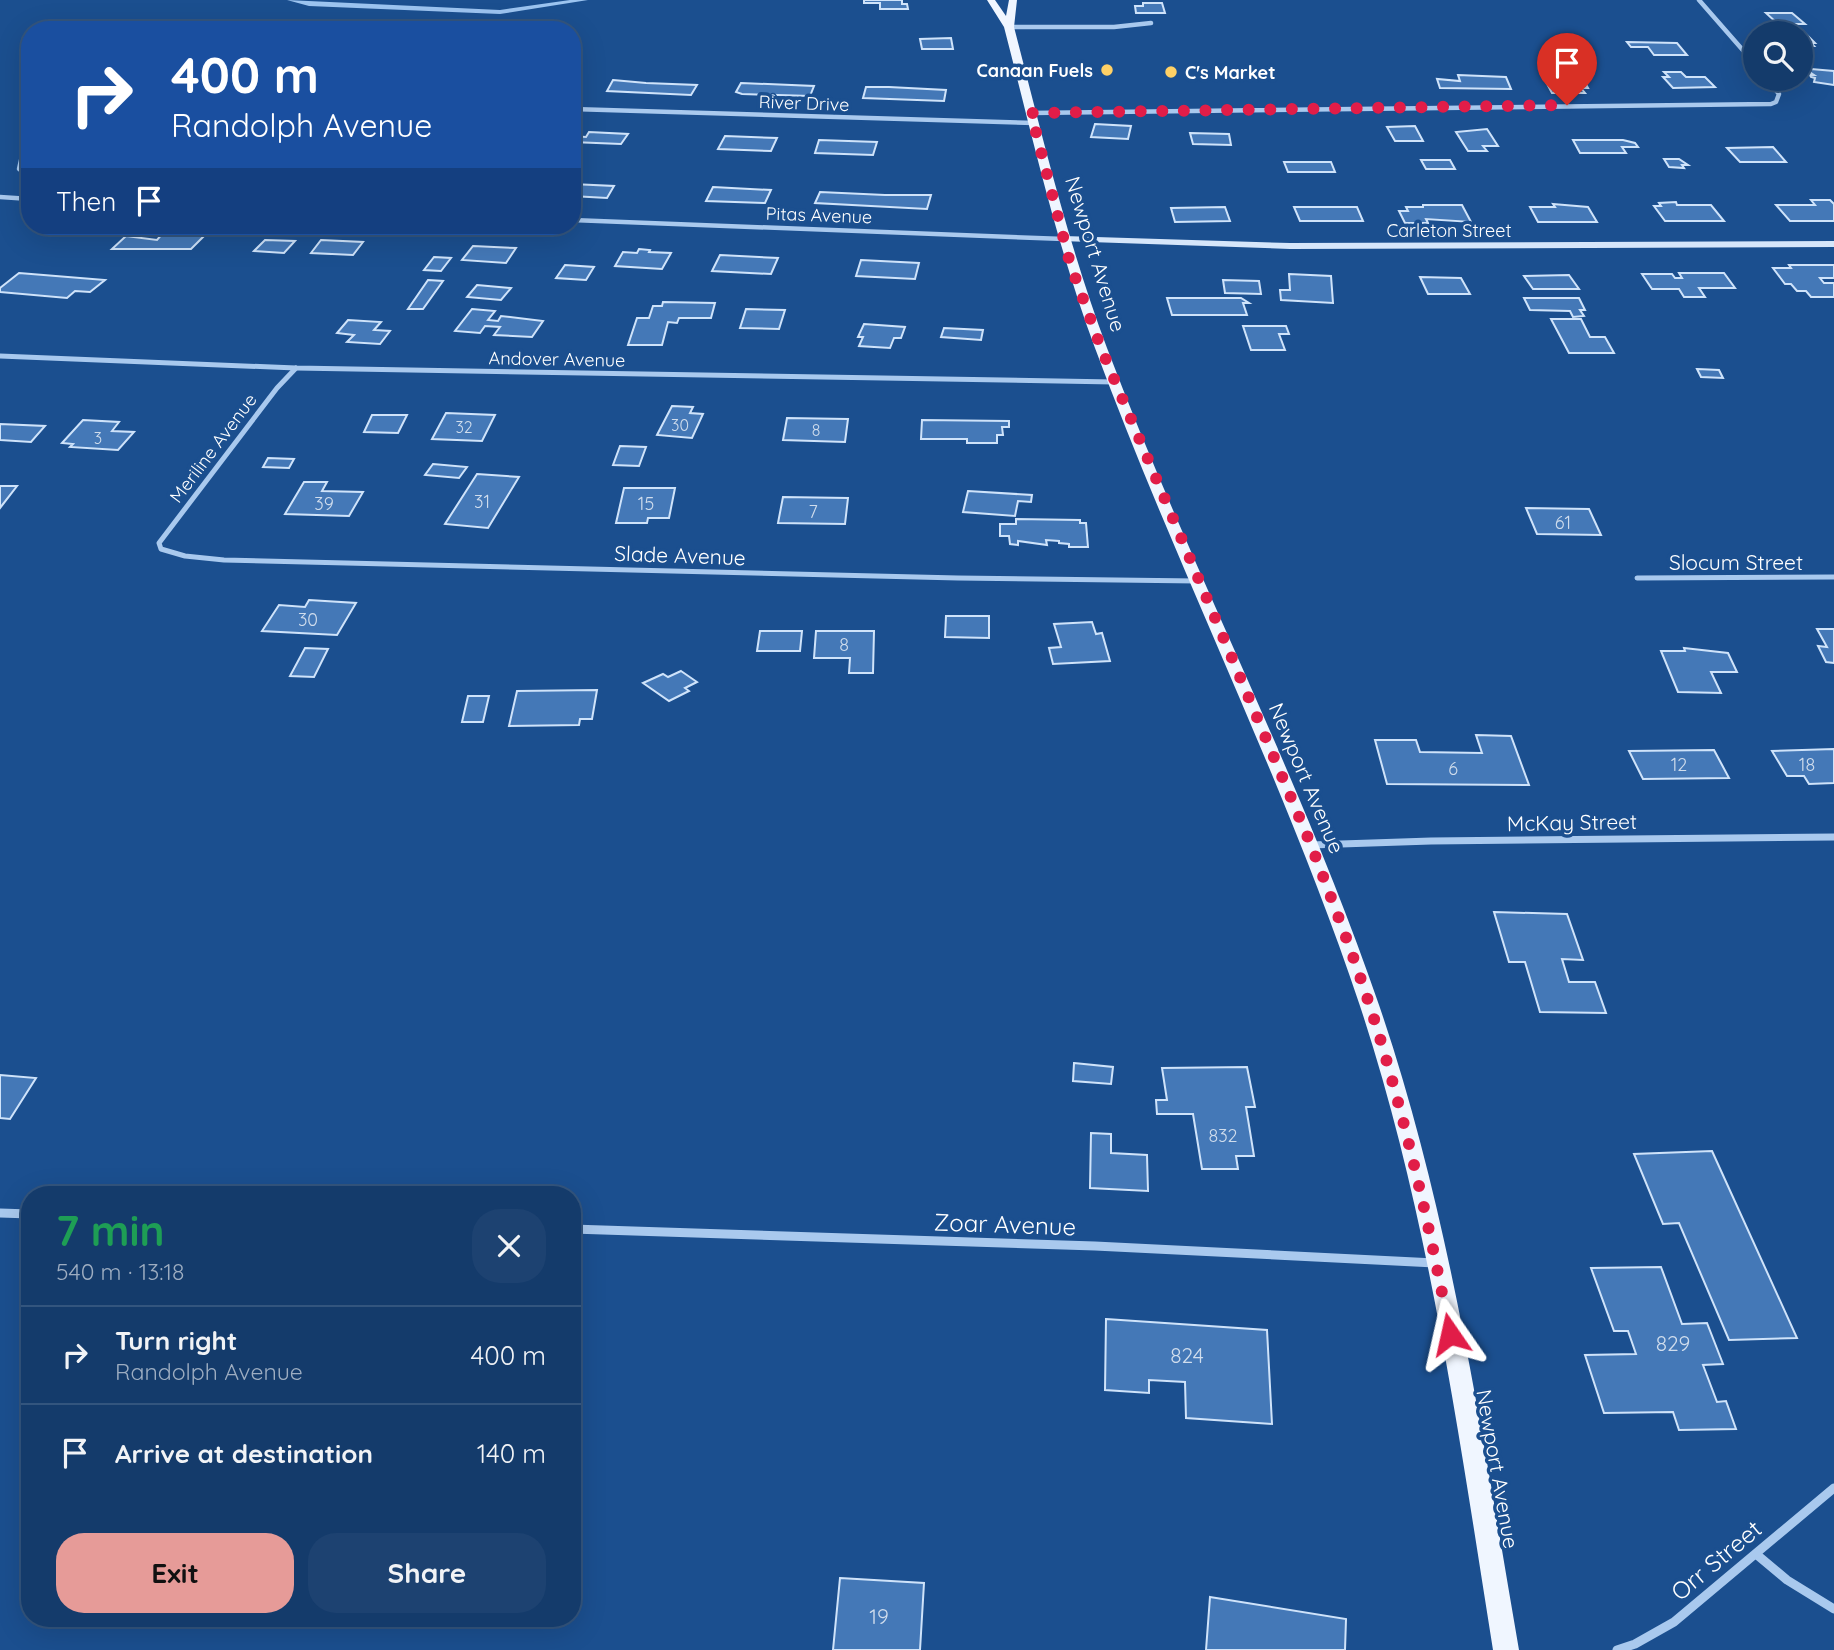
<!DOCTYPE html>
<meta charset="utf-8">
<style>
:root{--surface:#143b6b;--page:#1d4271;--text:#f1f3f6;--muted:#9dadc1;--line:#33557e;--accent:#e69b98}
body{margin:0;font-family:Quicksand,sans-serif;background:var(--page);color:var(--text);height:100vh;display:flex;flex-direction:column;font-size:26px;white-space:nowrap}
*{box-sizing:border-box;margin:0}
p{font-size:23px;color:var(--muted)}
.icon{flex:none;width:38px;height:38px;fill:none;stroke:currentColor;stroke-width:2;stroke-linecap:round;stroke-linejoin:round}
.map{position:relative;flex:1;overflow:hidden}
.panel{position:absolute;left:21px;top:1186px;width:560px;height:441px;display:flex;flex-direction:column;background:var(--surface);border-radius:28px;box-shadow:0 7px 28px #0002,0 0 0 2px var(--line)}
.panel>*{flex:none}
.banner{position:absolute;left:21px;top:21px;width:560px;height:214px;border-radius:28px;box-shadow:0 7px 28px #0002,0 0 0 2px var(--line);background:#1a4fa0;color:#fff;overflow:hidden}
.controls{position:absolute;left:1743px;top:21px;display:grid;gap:14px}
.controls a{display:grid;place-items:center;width:70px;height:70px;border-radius:50%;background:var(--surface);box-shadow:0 7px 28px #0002,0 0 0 2px var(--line);font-size:35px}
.pin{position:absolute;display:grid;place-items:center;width:60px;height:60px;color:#fff;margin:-72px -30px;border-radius:50% 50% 50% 0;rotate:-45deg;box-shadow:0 0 7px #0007}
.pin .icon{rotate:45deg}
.me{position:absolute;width:77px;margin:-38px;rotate:349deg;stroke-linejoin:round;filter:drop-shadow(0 0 5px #0008)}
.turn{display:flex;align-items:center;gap:24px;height:147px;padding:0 35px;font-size:32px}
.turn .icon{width:91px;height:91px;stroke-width:2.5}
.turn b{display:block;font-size:49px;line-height:60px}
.then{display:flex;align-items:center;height:66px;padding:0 35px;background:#0003;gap:14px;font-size:26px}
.round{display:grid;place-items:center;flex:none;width:74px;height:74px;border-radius:28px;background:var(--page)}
.headline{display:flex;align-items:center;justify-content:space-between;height:119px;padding:0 35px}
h1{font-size:42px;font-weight:700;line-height:52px;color:#1e9e55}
.button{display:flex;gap:14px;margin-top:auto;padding:14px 35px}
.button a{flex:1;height:80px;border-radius:28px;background:var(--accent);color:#111;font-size:28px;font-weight:700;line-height:80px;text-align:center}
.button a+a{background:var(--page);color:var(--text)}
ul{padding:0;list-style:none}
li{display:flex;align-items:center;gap:21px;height:98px;padding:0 35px;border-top:2px solid var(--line)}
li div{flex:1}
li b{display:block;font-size:26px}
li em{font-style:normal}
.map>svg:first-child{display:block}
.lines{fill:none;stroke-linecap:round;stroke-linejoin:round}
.stream{fill:#9cc4f0;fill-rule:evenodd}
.building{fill:#4478b7;stroke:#cfe3fa;stroke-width:2}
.street-far3{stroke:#a9c9ee;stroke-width:4.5}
.street-far2{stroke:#a9c9ee;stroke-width:5}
.street-far1{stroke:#a9c9ee;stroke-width:7}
.street{stroke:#a9c9ee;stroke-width:9}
.secondary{fill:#d6e6fa;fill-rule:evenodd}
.primary{fill:#f0f6ff;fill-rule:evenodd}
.route{stroke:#e11d48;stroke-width:12;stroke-dasharray:0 21.6}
.poi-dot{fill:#ffd166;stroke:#1b4f8f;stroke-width:2.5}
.labels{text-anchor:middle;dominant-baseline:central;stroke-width:7;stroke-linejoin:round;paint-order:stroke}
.far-number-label{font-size:16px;fill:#d0dded}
.far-poi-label{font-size:18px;font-weight:bold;fill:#fff;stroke:#1b4f8f;text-anchor:end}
.far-street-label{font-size:18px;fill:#fff;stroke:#1b4f8f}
.number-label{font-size:18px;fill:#d0dded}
.street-label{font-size:21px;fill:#fff;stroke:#1b4f8f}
.near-number-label{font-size:21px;fill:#d0dded}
.near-street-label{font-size:24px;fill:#fff;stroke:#1b4f8f}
</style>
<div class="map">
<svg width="1834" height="1650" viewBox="0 0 1834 1650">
<rect width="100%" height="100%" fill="#1b4f8f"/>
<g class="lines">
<path class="stream" d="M 287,0 L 500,10 L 570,0 L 588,0 L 500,14 L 309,6 Z"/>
</g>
<g class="building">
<path d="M 864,0 L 902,0 L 902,4 L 907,4 L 908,9 L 880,9 L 880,3 L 864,3 Z"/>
<path d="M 1143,3 L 1162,3 L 1165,13 L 1136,13 L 1135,6 L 1143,6 Z"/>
<path d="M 1766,13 L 1792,13 L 1805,24 L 1778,24 Z"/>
<path d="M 1771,29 L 1802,30 L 1815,43 L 1811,43 L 1814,46 L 1801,46 L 1801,33 L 1775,33 Z"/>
<path d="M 951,38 L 953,49 L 922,49 L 920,39 Z"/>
<path d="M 1627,42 L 1677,43 L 1687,55 L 1654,55 L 1648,47 L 1631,47 Z"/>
<path d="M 1811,69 L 1834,71 L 1834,85 L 1814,82 L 1815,78 L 1811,77 L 1810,75 L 1814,75 L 1808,71 Z"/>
<path d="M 1664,72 L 1681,72 L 1686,77 L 1705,77 L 1715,87 L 1673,88 L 1663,77 L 1669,77 Z"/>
<path d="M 1458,75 L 1506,77 L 1511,89 L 1440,88 L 1437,79 L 1460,81 Z"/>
<path d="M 613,80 L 646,83 L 697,85 L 691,95 L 607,91 Z"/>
<path d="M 1545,80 L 1584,81 L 1588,88 L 1581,88 L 1585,93 L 1552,93 Z"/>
<path d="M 741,83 L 814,86 L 810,96 L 742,94 L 736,92 Z"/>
<path d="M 866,87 L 889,87 L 946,90 L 944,101 L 863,98 Z"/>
<path d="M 1095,124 L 1131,126 L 1128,139 L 1091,137 Z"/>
<path d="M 1415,126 L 1423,141 L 1395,141 L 1387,127 Z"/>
<path d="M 1487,129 L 1498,146 L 1483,146 L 1487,151 L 1468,151 L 1456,132 Z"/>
<path d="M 589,132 L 628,134 L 621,144 L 572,142 L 572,136 L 586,137 Z"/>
<path d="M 1190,133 L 1229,134 L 1231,145 L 1193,144 Z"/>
<path d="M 725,136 L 777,138 L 771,151 L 718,149 Z"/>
<path d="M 819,140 L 877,142 L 873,155 L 815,153 Z"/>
<path d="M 1573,140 L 1623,140 L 1635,143 L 1638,147 L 1622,147 L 1626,153 L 1580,153 Z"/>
<path d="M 1773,147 L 1786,162 L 1740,162 L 1727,148 Z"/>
<path d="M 1664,159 L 1679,159 L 1688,165 L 1682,165 L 1684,168 L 1669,167 Z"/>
<path d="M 1421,160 L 1450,160 L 1455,169 L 1426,169 Z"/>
<path d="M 1284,162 L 1331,162 L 1335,172 L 1288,172 Z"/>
<path d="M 572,184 L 614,186 L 607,198 L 572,196 Z"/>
<path d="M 713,187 L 771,190 L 765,203 L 706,201 Z"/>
<path d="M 820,192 L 885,195 L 931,195 L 927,209 L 815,203 Z"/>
<path d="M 1811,200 L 1830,200 L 1834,204 L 1834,221 L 1790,221 L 1776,205 L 1815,205 Z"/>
<path d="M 1676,202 L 1677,205 L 1711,205 L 1724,221 L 1665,221 L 1654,206 L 1661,206 L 1659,203 Z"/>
<path d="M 1553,204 L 1588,207 L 1597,222 L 1538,222 L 1530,207 L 1555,207 Z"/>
<path d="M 1423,205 L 1462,205 L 1471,222 L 1426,219 L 1428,223 L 1405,223 L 1399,211 L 1408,211 L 1406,207 L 1423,207 Z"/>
<path d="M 1225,207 L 1230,221 L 1175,222 L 1171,208 Z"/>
<path d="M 1294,207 L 1357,207 L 1363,221 L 1300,221 Z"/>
<path d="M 163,233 L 204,236 L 191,249 L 112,249 L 126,236 L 157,240 Z"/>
<path d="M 265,240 L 295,241 L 284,253 L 254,251 Z"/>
<path d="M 321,240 L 363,242 L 353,255 L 311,253 Z"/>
<path d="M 473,246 L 516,248 L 506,263 L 462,260 Z"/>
<path d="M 639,249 L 650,250 L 649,252 L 671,253 L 662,269 L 615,266 L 623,252 L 637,253 Z"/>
<path d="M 720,255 L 778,258 L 771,274 L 712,271 Z"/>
<path d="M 434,257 L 451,258 L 441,271 L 424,270 Z"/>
<path d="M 861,260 L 919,263 L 915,279 L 856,276 Z"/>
<path d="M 565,265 L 594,267 L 586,280 L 556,278 Z"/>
<path d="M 1789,265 L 1834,265 L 1834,278 L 1820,278 L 1824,283 L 1834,283 L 1834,297 L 1811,297 L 1806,291 L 1797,291 L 1791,284 L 1785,284 L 1773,268 L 1791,268 Z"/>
<path d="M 19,273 L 105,280 L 90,292 L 75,291 L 67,298 L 0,292 L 0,288 Z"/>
<path d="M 1679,273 L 1724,273 L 1735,288 L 1699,288 L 1705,297 L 1684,297 L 1679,289 L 1652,289 L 1642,274 L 1672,274 L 1675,278 L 1682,278 Z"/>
<path d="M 1289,274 L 1331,276 L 1333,303 L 1281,300 L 1280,290 L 1290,290 Z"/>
<path d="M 1569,275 L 1579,289 L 1533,289 L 1524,276 Z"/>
<path d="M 1420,277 L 1461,278 L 1470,294 L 1428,294 Z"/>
<path d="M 428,280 L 443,281 L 423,309 L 408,309 Z"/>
<path d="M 1223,280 L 1259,281 L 1261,294 L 1225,293 Z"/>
<path d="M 477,285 L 511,288 L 501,300 L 467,297 Z"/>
<path d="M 1167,298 L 1241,298 L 1249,303 L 1243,303 L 1247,315 L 1172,315 Z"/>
<path d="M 1524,298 L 1579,298 L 1585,310 L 1580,310 L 1584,316 L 1573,317 L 1570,311 L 1530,310 Z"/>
<path d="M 663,302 L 715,303 L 711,318 L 679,318 L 677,323 L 668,322 L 662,345 L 628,345 L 637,318 L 649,318 L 653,306 L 662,306 Z"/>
<path d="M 472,309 L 495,311 L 488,320 L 498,321 L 501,316 L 543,321 L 532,337 L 494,335 L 500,327 L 485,326 L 480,333 L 455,331 Z"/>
<path d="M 746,309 L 785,310 L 779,329 L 740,328 Z"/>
<path d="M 1551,319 L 1581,319 L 1590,337 L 1605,337 L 1614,353 L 1569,353 Z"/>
<path d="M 348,320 L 381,322 L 374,330 L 390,331 L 380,344 L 347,342 L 354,335 L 337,333 Z"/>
<path d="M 864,324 L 905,327 L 901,338 L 894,338 L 890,348 L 859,346 L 863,337 L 858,337 Z"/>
<path d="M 1243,326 L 1286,326 L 1289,334 L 1279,334 L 1285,350 L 1251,350 Z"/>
<path d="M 944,328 L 983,330 L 981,340 L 941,337 Z"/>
<path d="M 1697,369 L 1719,370 L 1723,378 L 1701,377 Z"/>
<path d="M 672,406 L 693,407 L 690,413 L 703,414 L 692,438 L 657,435 Z"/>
<path d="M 446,413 L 495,415 L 482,441 L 432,439 Z"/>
<path d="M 372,415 L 407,415 L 398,433 L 364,432 Z"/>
<path d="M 787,418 L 848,419 L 845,442 L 783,440 Z"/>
<path d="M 83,420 L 119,422 L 112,431 L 134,432 L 118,450 L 70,447 L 73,444 L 62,443 Z"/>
<path d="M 922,420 L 1009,421 L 1009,427 L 1002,427 L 1003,435 L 997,435 L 997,443 L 967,443 L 967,439 L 921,439 Z"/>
<path d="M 0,424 L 45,426 L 31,442 L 0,440 Z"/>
<path d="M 620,446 L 646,447 L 639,466 L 613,465 Z"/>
<path d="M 268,458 L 294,459 L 289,468 L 263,467 Z"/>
<path d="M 433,464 L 467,467 L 459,478 L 425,475 Z"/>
<path d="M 477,474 L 519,477 L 488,528 L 445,524 Z"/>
<path d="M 304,482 L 327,482 L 322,491 L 363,492 L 349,516 L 285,514 Z"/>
<path d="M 0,486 L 17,486 L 0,508 Z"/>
<path d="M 624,488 L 675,488 L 669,518 L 648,518 L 647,523 L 616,523 Z"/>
<path d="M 968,491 L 1032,495 L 1031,502 L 1018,501 L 1015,516 L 963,512 Z"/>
<path d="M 783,497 L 848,498 L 845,524 L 778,523 Z"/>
<path d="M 1526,508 L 1589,509 L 1601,535 L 1537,534 Z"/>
<path d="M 1016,519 L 1080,520 L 1080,523 L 1086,523 L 1088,547 L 1069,547 L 1069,544 L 1059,543 L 1059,541 L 1046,540 L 1047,545 L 1018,541 L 1018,545 L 1010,544 L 1009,536 L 1000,536 L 1000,524 L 1016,524 Z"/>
<path d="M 309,600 L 356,603 L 337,635 L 262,631 L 279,605 L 305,607 Z"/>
<path d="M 946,616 L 989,616 L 989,638 L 945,637 Z"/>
<path d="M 1092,622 L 1096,634 L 1102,633 L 1110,661 L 1053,664 L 1049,648 L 1061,647 L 1054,624 Z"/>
<path d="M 1817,629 L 1834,629 L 1834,663 L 1826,662 L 1818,646 L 1827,647 Z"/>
<path d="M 760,631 L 802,631 L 800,651 L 757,651 Z"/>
<path d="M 816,631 L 874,631 L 873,673 L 849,673 L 850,658 L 814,658 Z"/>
<path d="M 305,648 L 328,649 L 314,677 L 290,676 Z"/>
<path d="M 1684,648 L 1728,653 L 1737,672 L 1711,672 L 1721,693 L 1678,692 L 1661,651 L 1685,651 Z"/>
<path d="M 681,671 L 697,682 L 685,688 L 689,691 L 669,701 L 643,683 L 663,674 L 668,677 Z"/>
<path d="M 597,690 L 592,719 L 580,719 L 579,725 L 509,726 L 517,691 Z"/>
<path d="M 468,696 L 489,696 L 483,722 L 462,722 Z"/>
<path d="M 1476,735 L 1511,736 L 1529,785 L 1387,784 L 1375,740 L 1416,740 L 1420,752 L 1482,753 Z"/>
<path d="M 1834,749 L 1834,783 L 1809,784 L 1804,776 L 1787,776 L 1772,751 Z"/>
<path d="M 1714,750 L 1729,778 L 1643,779 L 1629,751 Z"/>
<path d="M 1494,912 L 1567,914 L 1583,960 L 1562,959 L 1569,982 L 1595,982 L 1606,1013 L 1540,1012 L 1525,962 L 1509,962 Z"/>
<path d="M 1074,1063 L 1113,1067 L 1111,1084 L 1073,1081 Z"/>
<path d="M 1247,1067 L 1255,1107 L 1246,1107 L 1254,1156 L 1236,1156 L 1238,1169 L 1202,1169 L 1193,1114 L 1157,1114 L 1156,1100 L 1167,1100 L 1162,1068 Z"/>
<path d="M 0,1075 L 36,1078 L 10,1119 L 0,1118 Z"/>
<path d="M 1091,1133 L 1111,1134 L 1111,1153 L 1147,1155 L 1148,1191 L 1090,1188 Z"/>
<path d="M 1712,1151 L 1797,1338 L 1729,1340 L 1679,1223 L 1663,1224 L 1634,1154 Z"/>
<path d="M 1661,1267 L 1682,1324 L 1707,1323 L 1723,1364 L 1703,1365 L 1717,1402 L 1726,1401 L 1736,1429 L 1679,1430 L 1673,1412 L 1604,1413 L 1585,1355 L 1636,1354 L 1628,1331 L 1614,1331 L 1591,1268 Z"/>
<path d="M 1106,1319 L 1267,1330 L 1272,1424 L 1186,1418 L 1185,1382 L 1149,1380 L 1149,1393 L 1105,1390 Z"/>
<path d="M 840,1578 L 924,1583 L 920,1650 L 833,1650 Z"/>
<path d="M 1210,1597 L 1346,1619 L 1345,1650 L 1206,1650 Z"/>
</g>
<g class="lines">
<g class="street-far3">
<path d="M 1699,0 L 1755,64"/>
<path d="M 1009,27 L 1114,27 L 1151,23"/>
<path d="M 572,109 L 1034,123"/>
<path d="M 1031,113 L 1771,104 L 1776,102 L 1779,94 L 1767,79"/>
<path d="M 30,144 L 24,147 L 19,169 L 30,177"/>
<path d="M 0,197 L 30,199"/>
<path d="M 572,220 L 1064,239"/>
</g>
<g class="street-far2">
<path d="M 0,356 L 296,368 L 1114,382"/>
<path d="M 296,368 L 277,388 L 159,543 L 161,549 L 185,556 L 224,560 L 958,578 L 1197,581"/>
<path d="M 1637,578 L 1834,577"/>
</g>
<path class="street-far1" d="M 1311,845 L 1431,841 L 1834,837"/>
<g class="street">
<path d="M 0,1213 L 30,1214"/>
<path d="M 572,1229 L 1095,1246 L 1435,1263"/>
<path d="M 1756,1554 L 1787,1580 L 1834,1609"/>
<path d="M 1617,1650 L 1635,1644 L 1674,1622 L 1834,1488"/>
</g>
<path class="secondary" d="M 1064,236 L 1290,243 L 1834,241 L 1834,247 L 1290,249 L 1061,241 L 1059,239 Z"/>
<path class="primary" d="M 987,0 L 995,0 L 1006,16 L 1009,0 L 1017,0 L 1014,27 C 1042,135 1068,244 1107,348 C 1191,570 1302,780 1379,1005 C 1450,1212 1482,1436 1519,1650 L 1493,1650 C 1459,1437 1428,1211 1360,1006 C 1285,781 1177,570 1095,348 C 1056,243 1032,135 1004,27 Z"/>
</g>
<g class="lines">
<path class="route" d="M 1450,1334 C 1432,1239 1411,1144 1384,1052 C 1364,982 1337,913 1311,845 L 1101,348 L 1070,263 L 1031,113 L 1567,105"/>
</g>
<g class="poi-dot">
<circle cx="1107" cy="70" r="7"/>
<circle cx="1171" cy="72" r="7"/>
</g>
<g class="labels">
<g class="far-number-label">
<text x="680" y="425">30</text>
<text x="464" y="427">32</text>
<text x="816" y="430">8</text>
<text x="98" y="438">3</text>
</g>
<g class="far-poi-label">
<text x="1093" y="70">Canaan Fuels</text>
<text x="1185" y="72" text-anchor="start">C's Market</text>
</g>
<g class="far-street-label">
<text transform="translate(804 103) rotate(2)">River Drive</text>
<text transform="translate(819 215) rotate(2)">Pitas Avenue</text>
<text x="1449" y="230">Carleton Street</text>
<text transform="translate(557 359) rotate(1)">Andover Avenue</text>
<text transform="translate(213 448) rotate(-53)">Meriline Avenue</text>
</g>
<g class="number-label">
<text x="482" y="501">31</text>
<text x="324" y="503">39</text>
<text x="646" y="503">15</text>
<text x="813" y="511">7</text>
<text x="1563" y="522">61</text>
<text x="308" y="619">30</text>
<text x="844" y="644">8</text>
<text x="1679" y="764">12</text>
<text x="1807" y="764">18</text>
<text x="1453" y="768">6</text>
<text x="1223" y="1135">832</text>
</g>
<g class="street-label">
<text transform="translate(1096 254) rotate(73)">Newport Avenue</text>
<text transform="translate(680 555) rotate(2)">Slade Avenue</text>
<text x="1736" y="562">Slocum Street</text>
<text transform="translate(1307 778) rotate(67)">Newport Avenue</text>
<text transform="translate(1572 822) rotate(-1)">McKay Street</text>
<text transform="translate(1498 1469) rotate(80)">Newport Avenue</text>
</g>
<g class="near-number-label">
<text x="1673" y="1343">829</text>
<text x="1187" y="1355">824</text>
<text x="879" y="1616">19</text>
</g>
<g class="near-street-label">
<text transform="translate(1005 1224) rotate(2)">Zoar Avenue</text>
<text transform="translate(1716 1560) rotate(-40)">Orr Street</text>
</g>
</g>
</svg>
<div class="controls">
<a><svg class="icon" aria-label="search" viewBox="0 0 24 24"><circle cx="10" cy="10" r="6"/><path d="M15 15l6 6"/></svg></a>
</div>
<div class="pin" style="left:1567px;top:105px;background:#d93025"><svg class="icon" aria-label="arrive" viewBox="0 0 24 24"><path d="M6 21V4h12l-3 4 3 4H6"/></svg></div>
<svg class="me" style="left:1450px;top:1334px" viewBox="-20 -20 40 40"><path d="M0-17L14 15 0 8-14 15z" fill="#e11d48" stroke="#fff" stroke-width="4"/></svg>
<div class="banner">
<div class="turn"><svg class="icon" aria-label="right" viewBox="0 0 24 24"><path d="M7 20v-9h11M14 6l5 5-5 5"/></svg><div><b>400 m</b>Randolph Avenue</div></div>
<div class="then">Then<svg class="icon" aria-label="arrive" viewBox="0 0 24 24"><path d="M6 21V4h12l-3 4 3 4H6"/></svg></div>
</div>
<section class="panel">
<div class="headline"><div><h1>7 min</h1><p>540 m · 13:18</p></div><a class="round"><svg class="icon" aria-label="close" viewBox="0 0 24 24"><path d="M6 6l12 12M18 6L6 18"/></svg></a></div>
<ul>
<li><svg class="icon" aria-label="right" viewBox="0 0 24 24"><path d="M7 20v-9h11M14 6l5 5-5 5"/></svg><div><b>Turn right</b><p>Randolph Avenue</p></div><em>400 m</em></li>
<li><svg class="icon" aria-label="arrive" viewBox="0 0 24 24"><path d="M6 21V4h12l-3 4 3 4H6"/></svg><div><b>Arrive at destination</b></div><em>140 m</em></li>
</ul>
<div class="button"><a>Exit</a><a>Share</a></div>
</section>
</div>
